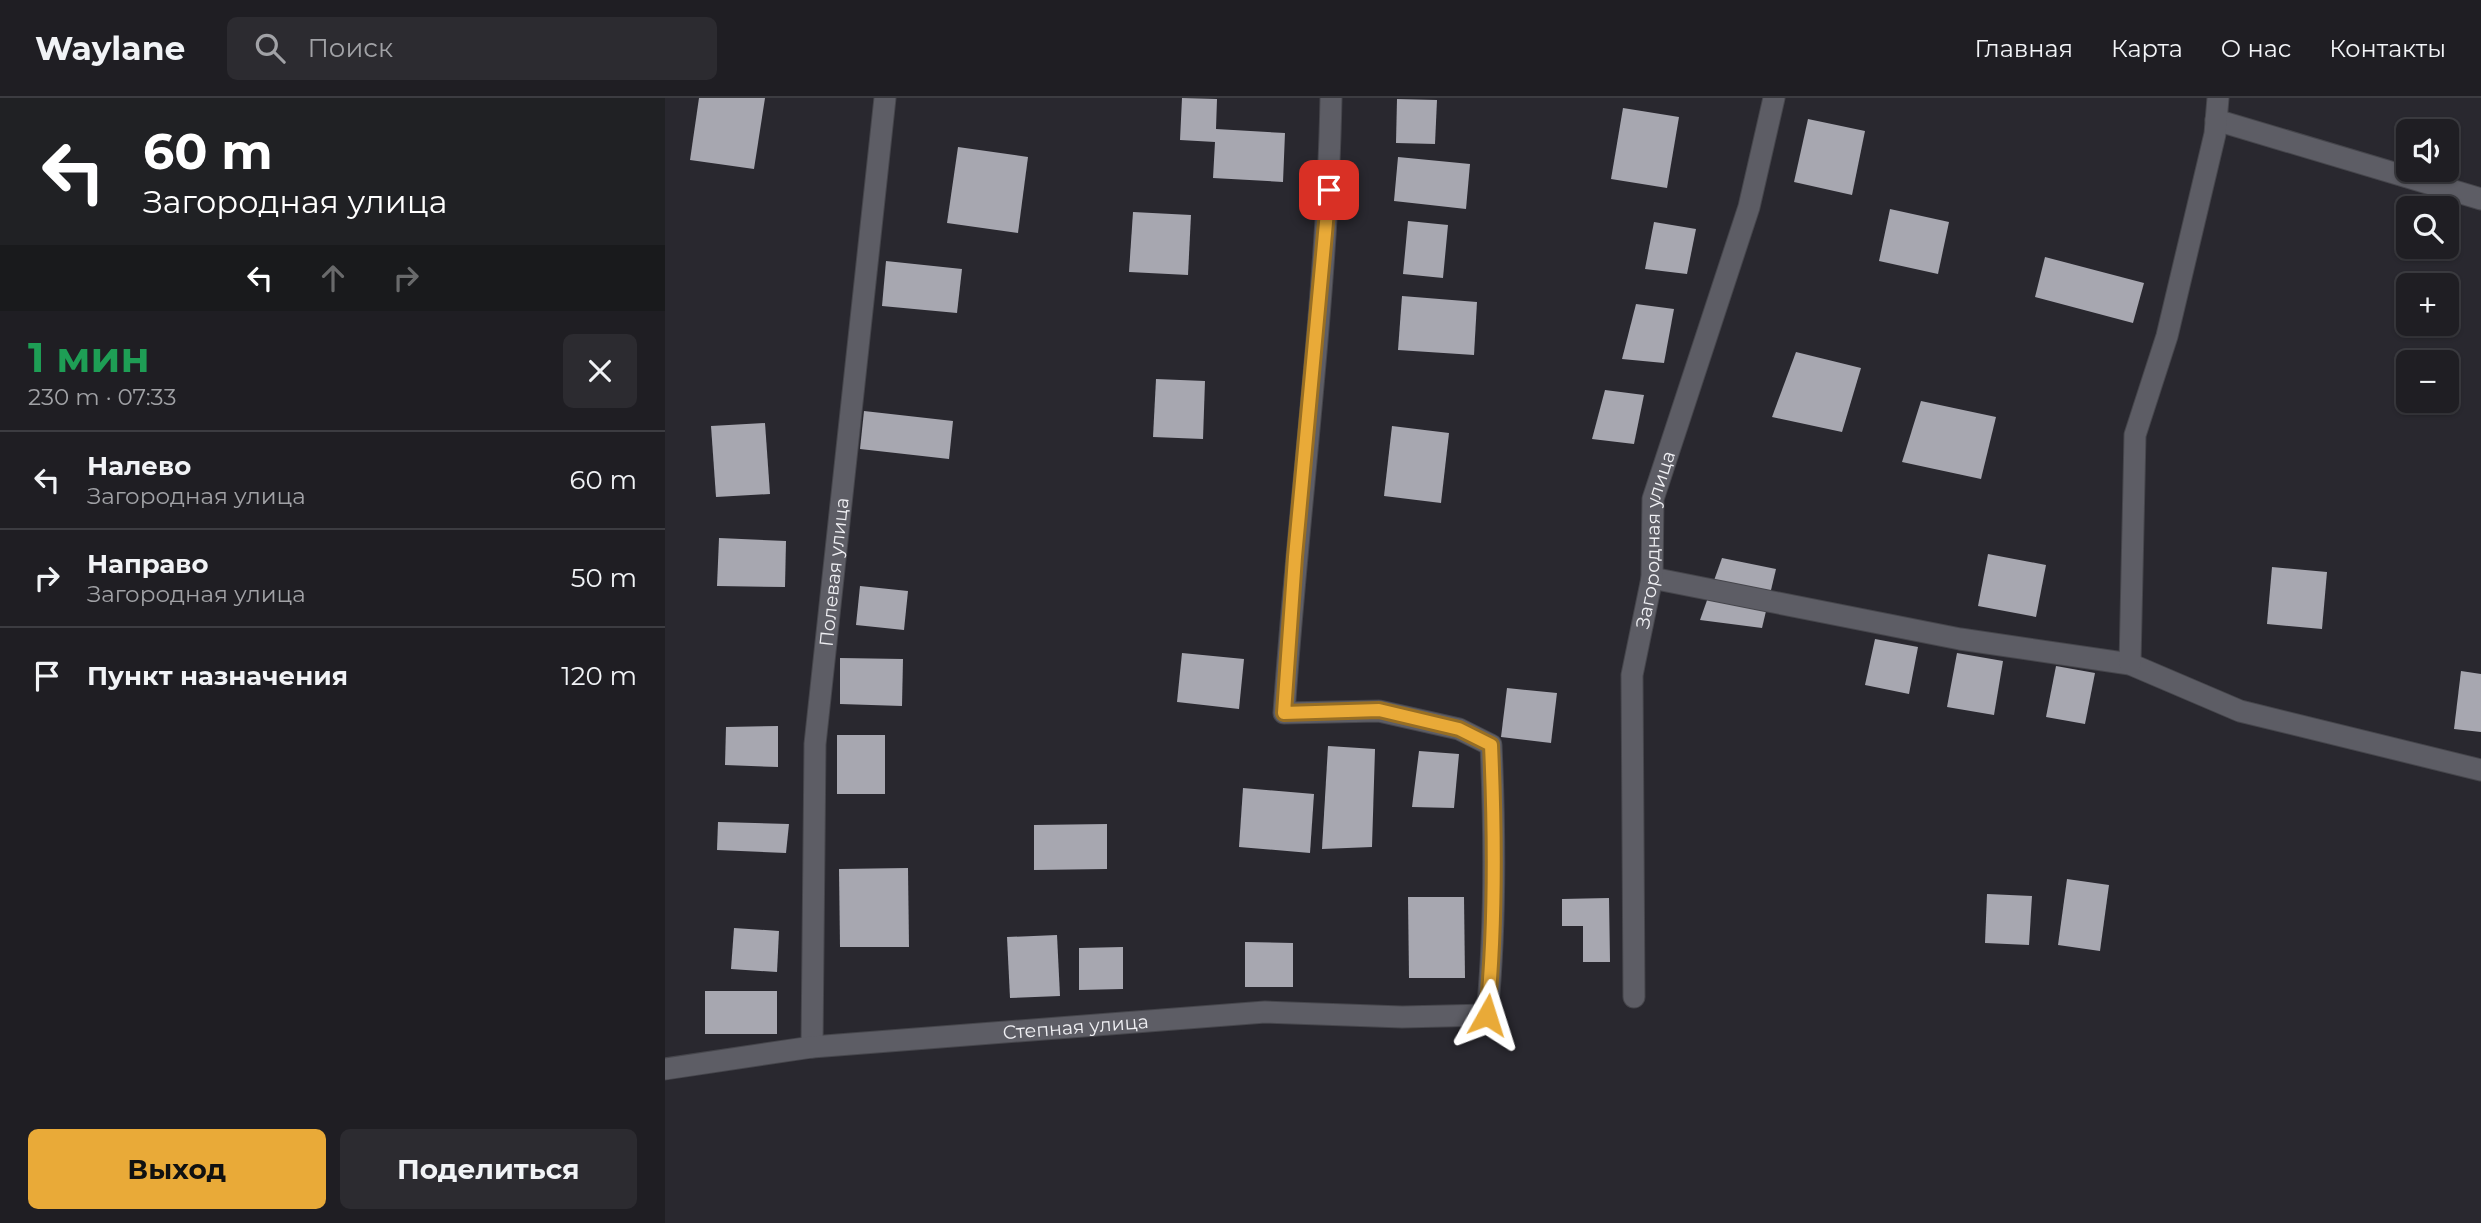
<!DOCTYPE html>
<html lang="ru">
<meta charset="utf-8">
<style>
:root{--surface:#1f1e23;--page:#2c2b30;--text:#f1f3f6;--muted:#a1a2a6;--line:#3c3c41;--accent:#e9aa38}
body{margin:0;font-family:Montserrat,sans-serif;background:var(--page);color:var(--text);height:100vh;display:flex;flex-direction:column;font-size:26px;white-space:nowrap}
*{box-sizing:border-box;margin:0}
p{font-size:23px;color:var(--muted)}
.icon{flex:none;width:38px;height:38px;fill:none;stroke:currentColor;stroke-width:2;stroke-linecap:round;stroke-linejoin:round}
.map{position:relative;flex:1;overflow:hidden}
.drawer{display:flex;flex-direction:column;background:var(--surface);width:665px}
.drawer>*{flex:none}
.hud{background:#202124;color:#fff;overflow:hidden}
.tools{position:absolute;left:1731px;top:21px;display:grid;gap:14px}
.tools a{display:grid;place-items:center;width:63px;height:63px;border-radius:10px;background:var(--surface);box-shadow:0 2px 5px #0004,0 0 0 2px var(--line);font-size:35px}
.pin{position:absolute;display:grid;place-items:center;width:60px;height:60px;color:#fff;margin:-30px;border-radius:14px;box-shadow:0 4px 10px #0006}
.me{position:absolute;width:77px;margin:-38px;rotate:6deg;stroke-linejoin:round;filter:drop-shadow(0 0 5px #0008)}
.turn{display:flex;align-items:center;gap:24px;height:147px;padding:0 28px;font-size:32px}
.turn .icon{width:91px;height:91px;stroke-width:2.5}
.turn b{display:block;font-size:49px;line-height:60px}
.lanes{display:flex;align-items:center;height:66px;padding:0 28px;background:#0003;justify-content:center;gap:35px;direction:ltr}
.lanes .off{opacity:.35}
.round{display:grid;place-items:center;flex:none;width:74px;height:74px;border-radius:10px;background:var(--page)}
.overview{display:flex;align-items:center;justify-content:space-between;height:119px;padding:0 28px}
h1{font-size:42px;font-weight:700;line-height:52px;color:#1e9e55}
.primary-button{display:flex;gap:14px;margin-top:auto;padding:14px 28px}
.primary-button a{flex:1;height:80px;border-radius:10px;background:var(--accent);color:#111;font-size:28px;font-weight:700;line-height:80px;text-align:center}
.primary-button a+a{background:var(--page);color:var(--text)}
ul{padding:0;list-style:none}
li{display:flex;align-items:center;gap:21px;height:98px;padding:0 28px;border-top:2px solid var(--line)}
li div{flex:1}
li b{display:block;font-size:26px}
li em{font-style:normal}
header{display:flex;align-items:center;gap:42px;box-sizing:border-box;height:98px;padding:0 35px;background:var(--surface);border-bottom:2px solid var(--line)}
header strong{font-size:33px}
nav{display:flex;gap:38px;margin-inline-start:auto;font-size:24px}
.search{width:490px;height:63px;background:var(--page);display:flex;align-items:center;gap:18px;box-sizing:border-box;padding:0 24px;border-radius:10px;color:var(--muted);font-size:26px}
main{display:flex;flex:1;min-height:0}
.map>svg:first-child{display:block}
.building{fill:#a7a7b0}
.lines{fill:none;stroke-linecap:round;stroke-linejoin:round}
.minor-casing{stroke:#46464c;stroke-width:23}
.minor{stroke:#5d5d65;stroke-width:21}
.route-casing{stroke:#976e24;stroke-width:18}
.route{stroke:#e9aa38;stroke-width:12}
.labels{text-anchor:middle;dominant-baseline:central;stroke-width:7;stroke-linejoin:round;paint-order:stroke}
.street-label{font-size:19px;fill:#efeff3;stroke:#29282f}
</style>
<header>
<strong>Waylane</strong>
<div class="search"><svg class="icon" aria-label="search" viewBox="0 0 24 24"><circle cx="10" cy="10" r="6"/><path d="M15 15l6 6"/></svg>Поиск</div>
<nav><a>Главная</a><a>Карта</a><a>О нас</a><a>Контакты</a></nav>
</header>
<main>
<section class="drawer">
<div class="hud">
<div class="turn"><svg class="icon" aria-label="left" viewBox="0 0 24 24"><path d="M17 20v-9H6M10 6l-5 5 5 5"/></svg><div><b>60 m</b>Загородная улица</div></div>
<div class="lanes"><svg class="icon" aria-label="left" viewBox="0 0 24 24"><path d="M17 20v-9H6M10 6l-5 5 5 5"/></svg><svg class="icon off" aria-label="ahead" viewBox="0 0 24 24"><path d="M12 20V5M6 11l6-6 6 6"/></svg><svg class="icon off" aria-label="right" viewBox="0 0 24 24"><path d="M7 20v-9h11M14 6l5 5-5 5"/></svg></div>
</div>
<div class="overview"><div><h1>1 мин</h1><p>230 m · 07:33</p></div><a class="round"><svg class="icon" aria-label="close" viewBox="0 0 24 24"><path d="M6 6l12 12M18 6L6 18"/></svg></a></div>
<ul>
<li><svg class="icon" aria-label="left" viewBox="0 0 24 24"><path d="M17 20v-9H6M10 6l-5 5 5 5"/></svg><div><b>Налево</b><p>Загородная улица</p></div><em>60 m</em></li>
<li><svg class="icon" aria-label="right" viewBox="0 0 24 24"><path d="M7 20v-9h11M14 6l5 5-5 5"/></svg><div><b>Направо</b><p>Загородная улица</p></div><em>50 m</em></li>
<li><svg class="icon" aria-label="arrive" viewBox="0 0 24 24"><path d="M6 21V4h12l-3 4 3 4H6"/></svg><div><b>Пункт назначения</b></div><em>120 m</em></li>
</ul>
<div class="primary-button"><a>Выход</a><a>Поделиться</a></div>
</section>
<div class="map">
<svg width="1816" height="1125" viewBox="0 0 1816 1125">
<rect width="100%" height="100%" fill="#29282f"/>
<g class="building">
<path d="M 34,0 L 100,0 L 89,71 L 25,62 Z"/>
<path d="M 517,0 L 552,1 L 551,31 L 620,35 L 618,84 L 548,80 L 550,44 L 515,42 Z"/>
<path d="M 732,1 L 772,2 L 770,46 L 731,45 Z"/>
<path d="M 958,10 L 1014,19 L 1002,90 L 946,81 Z"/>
<path d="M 1143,21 L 1200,33 L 1187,97 L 1129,84 Z"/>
<path d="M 293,49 L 363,59 L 353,135 L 282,125 Z"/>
<path d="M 733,59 L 805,66 L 801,111 L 729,103 Z"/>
<path d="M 1225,111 L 1284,124 L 1273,176 L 1214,163 Z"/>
<path d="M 468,114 L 526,117 L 523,177 L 464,174 Z"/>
<path d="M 743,123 L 783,127 L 778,180 L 738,176 Z"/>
<path d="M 989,124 L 1031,131 L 1022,176 L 980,171 Z"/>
<path d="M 1380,159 L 1479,185 L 1468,225 L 1370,199 Z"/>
<path d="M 221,163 L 297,171 L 292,215 L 217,208 Z"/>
<path d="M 737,198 L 812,204 L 809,257 L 733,252 Z"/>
<path d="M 971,206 L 1009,211 L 999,265 L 957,261 Z"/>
<path d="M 1131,254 L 1196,270 L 1177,334 L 1107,319 Z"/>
<path d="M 491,281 L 540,283 L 538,341 L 488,339 Z"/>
<path d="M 940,292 L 979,297 L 969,346 L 927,341 Z"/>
<path d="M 1256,303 L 1331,319 L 1316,381 L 1237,364 Z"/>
<path d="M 199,313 L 288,323 L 284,361 L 195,351 Z"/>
<path d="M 100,325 L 105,396 L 51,399 L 46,328 Z"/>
<path d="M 727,328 L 784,335 L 776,405 L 719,398 Z"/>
<path d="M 54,440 L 121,443 L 120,489 L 52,488 Z"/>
<path d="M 1323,456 L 1381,467 L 1371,519 L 1313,508 Z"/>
<path d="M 1057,460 L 1111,471 L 1097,530 L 1035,522 Z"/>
<path d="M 1607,469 L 1662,474 L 1657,531 L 1602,526 Z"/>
<path d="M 195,488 L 243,493 L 239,532 L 191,527 Z"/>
<path d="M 1210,541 L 1253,549 L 1244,596 L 1200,587 Z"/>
<path d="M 517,555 L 579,561 L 574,611 L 512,604 Z"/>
<path d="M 1292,555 L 1338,563 L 1329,617 L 1282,609 Z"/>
<path d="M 175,560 L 238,561 L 237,608 L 175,606 Z"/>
<path d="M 1391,568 L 1430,575 L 1420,626 L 1381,619 Z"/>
<path d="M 1796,573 L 1816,576 L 1816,634 L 1789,631 Z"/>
<path d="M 842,590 L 892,595 L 886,645 L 836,639 Z"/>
<path d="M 113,628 L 113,669 L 60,667 L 61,629 Z"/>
<rect x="172" y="637" width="48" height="59"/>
<path d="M 663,648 L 710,651 L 707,749 L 657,751 Z"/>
<path d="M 754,653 L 794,656 L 789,710 L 747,709 Z"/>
<path d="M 578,690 L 649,696 L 645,755 L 574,749 Z"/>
<path d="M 53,724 L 124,726 L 121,755 L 52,752 Z"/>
<path d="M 442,726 L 442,771 L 369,772 L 369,727 Z"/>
<path d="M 243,770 L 244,849 L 175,849 L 174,771 Z"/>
<path d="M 1402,781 L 1444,787 L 1435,853 L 1393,847 Z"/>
<path d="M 1322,796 L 1367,798 L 1364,847 L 1320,845 Z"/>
<path d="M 743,799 L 799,799 L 800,880 L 744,880 Z"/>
<path d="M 944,800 L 945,864 L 918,864 L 918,828 L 897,828 L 897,801 Z"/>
<path d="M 69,830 L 114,833 L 112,874 L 66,871 Z"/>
<path d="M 392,837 L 395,898 L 345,900 L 342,839 Z"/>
<path d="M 580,844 L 628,845 L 628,889 L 580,889 Z"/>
<path d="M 458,849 L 458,891 L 414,892 L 414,850 Z"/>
<rect x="40" y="893" width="72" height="43"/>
</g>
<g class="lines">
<defs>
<g id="minor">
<path d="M 1551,22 L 1816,101"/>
<path d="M 987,480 L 1295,541 L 1465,566 L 1575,613 L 1816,672"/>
<path d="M 1465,566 L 1470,337 L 1502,238 L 1550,36 L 1553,0"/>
<path id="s1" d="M 969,899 L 967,577 L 987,480 L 988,401 L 1084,109 L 1109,0"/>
<path id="s2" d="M 147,949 L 150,646 L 220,0"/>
<path id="s3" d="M 0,971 L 147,949 L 600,914 L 737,919 L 822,917 C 831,827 830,737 826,647 L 794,631 L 714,613 L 619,615 C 633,410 662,205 666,0"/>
</g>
</defs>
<use href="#minor" class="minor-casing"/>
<use href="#minor" class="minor"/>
</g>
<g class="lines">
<defs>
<path id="route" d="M 664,92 L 630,459 L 619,615 L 714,612 L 794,631 L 826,647 C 830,737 831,827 822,917"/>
</defs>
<use href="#route" class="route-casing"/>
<use href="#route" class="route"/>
</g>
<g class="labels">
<g class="street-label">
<text stroke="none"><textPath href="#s1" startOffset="460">Загородная улица</textPath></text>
<text stroke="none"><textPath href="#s2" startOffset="476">Полевая улица</textPath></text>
<text stroke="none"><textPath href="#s3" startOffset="413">Степная улица</textPath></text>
</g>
</g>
</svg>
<div class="tools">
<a><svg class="icon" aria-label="sound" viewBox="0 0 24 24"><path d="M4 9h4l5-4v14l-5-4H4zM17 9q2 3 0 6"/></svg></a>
<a><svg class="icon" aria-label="search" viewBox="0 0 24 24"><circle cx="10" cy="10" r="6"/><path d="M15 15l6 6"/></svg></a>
<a>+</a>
<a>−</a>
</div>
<div class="pin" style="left:664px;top:92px;background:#d93025"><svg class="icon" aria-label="arrive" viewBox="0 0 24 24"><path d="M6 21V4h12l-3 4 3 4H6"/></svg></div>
<svg class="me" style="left:822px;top:917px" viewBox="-20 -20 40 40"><path d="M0-17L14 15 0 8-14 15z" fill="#e9aa38" stroke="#fff" stroke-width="4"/></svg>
</div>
</main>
